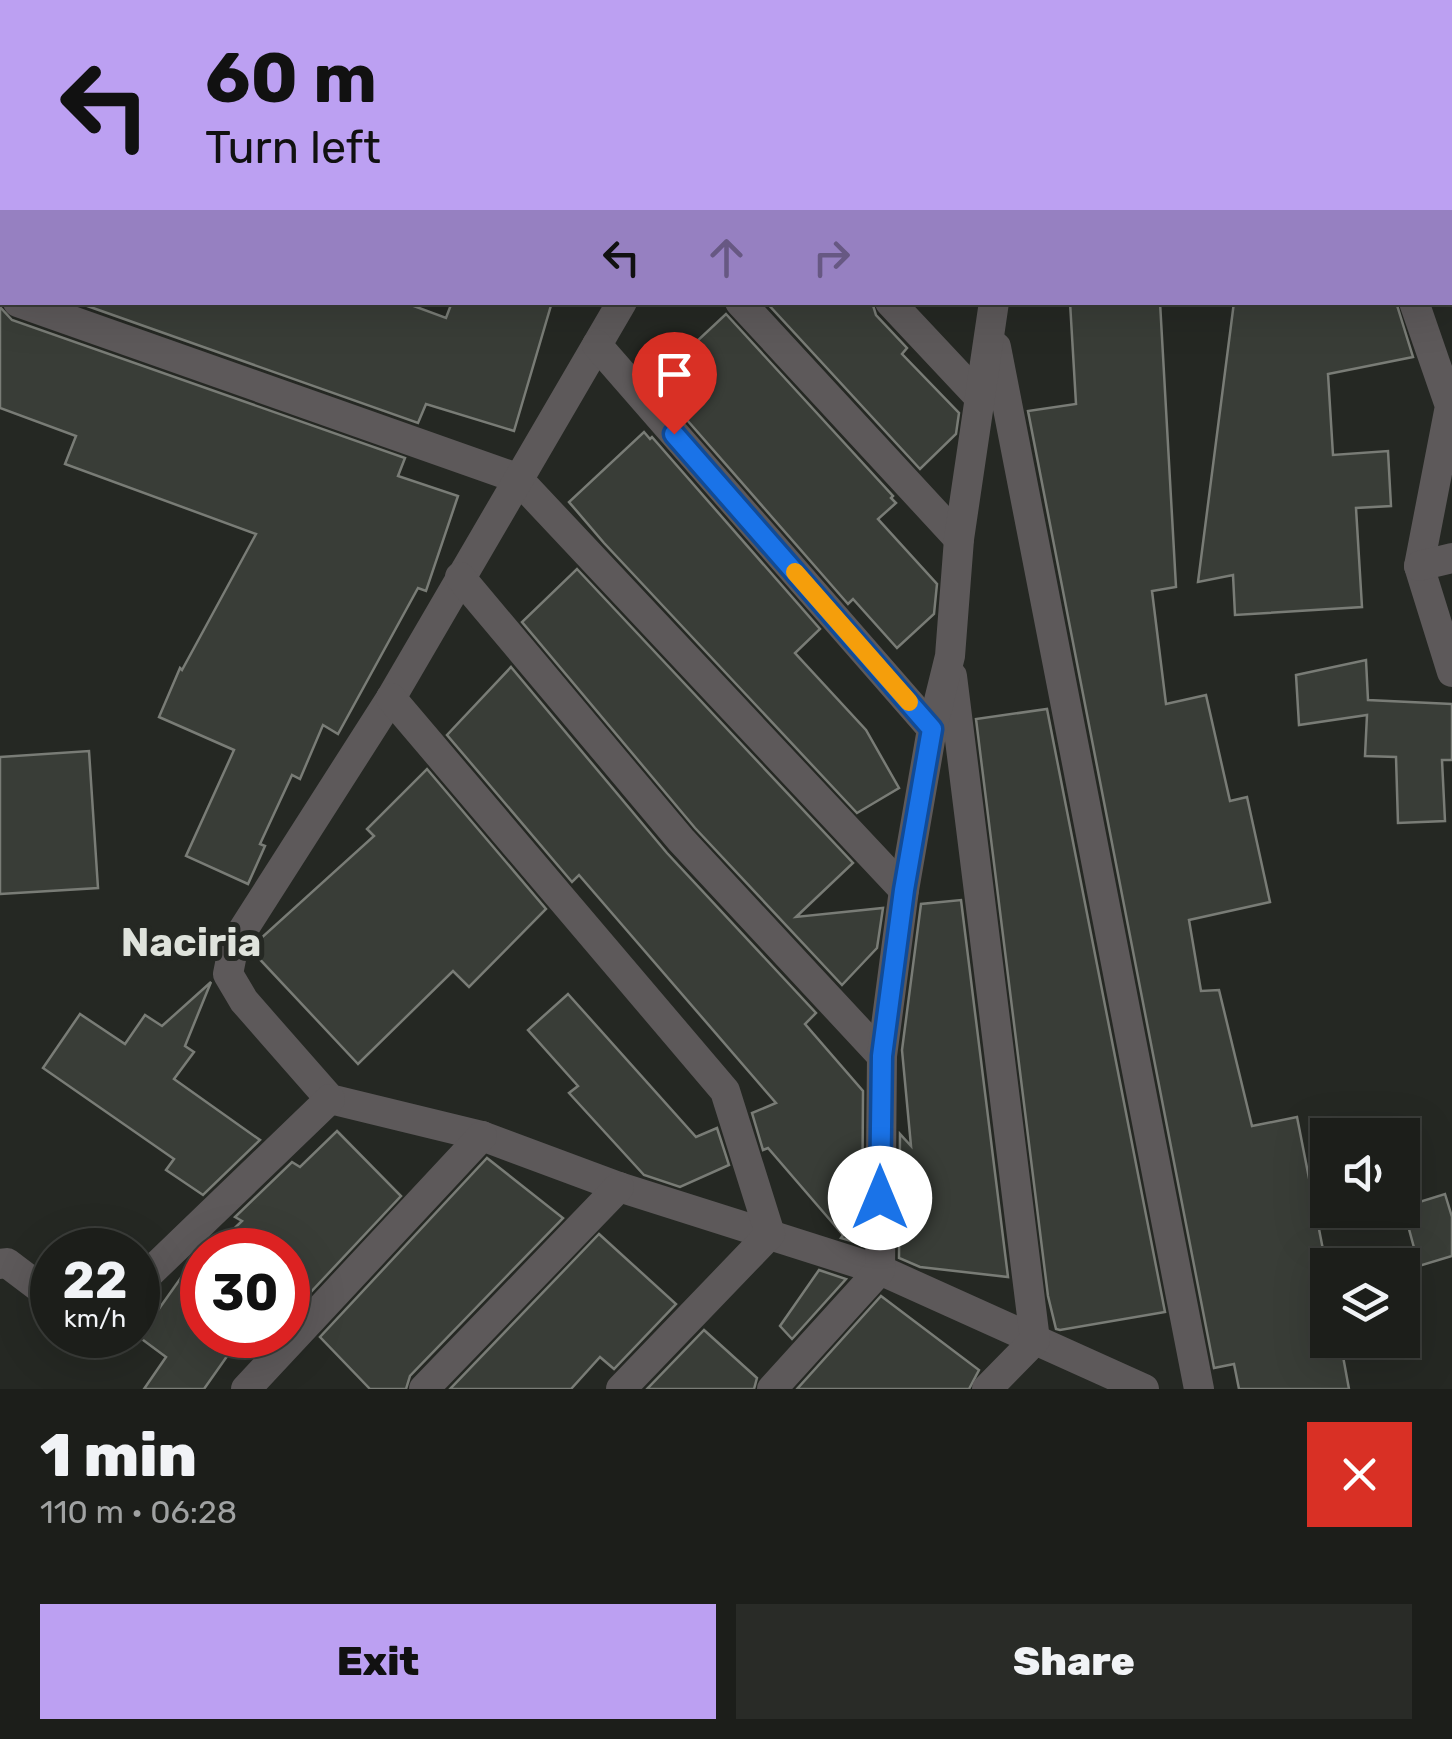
<!DOCTYPE html>
<meta charset="utf-8">
<style>
:root{--surface:#1c1e1a;--page:#292b27;--text:#f1f3f6;--muted:#a0a2a2;--line:#3a3c39;--accent:#bca0f2}
body{margin:0;font-family:Rubik,sans-serif;background:var(--page);color:var(--text);height:100vh;display:flex;flex-direction:column;font-size:38px;white-space:nowrap}
*{box-sizing:border-box;margin:0}
p{font-size:32px;color:var(--muted)}
.icon{flex:none;width:55px;height:55px;fill:none;stroke:currentColor;stroke-width:2;stroke-linecap:round;stroke-linejoin:round}
.map{position:relative;height:1389px;overflow:hidden}
.drawer{display:flex;flex-direction:column;background:var(--surface);flex:1}
.drawer>*{flex:none}
.top-card{position:absolute;left:0px;top:0px;width:1452px;height:305px;box-shadow:0 10px 40px #0002,0 0 0 2px var(--line);background:#bca0f2;color:#111;overflow:hidden}
.tools{position:absolute;left:1310px;top:1118px;display:grid;gap:20px}
.tools a{display:grid;place-items:center;width:110px;height:110px;border-radius:0px;background:var(--surface);box-shadow:0 10px 40px #0002,0 0 0 2px var(--line);font-size:50px}
.speed{position:absolute;left:30px;top:1228px;display:flex;gap:20px;font-size:50px;font-weight:700;text-align:center}
.speed>*{display:grid;place-content:center;width:130px;height:130px;border-radius:50%;background:var(--surface);box-shadow:0 10px 40px #0002,0 0 0 2px var(--line);line-height:1}
.speed small{font-size:25px;font-weight:400}
.speed .limit{border:15px solid #d22;background:#fff;color:#111}
.pin{position:absolute;display:grid;place-items:center;width:85px;height:85px;color:#fff;margin:-102px -42px;border-radius:50% 50% 50% 0;rotate:-45deg;box-shadow:0 0 10px #0007}
.pin .icon{rotate:45deg}
.me{position:absolute;width:110px;margin:-55px;rotate:0deg;stroke-linejoin:round;filter:drop-shadow(0 0 8px #0008)}
.turn{display:flex;align-items:center;gap:35px;height:210px;padding:0 40px;font-size:45px}
.turn .icon{width:130px;height:130px;stroke-width:2.5}
.turn b{display:block;font-size:70px;line-height:85px}
.lanes{display:flex;align-items:center;height:95px;padding:0 40px;background:#0003;justify-content:center;gap:50px;direction:ltr}
.lanes .off{opacity:.35}
.round{display:grid;place-items:center;flex:none;width:105px;height:105px;border-radius:0px;background:var(--page)}
.overview{display:flex;align-items:center;justify-content:space-between;height:170px;padding:0 40px}
h1{font-size:60px;font-weight:800;line-height:75px}
.primary-button{display:flex;gap:20px;margin-top:auto;padding:20px 40px}
.primary-button a{flex:1;height:115px;border-radius:0px;background:var(--accent);color:#111;font-size:40px;font-weight:800;line-height:115px;text-align:center}
.primary-button a+a{background:var(--page);color:var(--text)}
.map>svg:first-child{display:block}
.building{fill:#393d37;stroke:#797c76;stroke-width:2.5}
.lines{fill:none;stroke-linecap:round;stroke-linejoin:round}
.minor{stroke:#5d595a;stroke-width:30}
.route-casing{stroke:#114b97;stroke-width:25}
.route{stroke:#1a73e8;stroke-width:18}
.slow{stroke:#f59e0b;stroke-width:18}
.labels{text-anchor:middle;dominant-baseline:central;stroke-width:10;stroke-linejoin:round;paint-order:stroke}
.district-label{font-size:40px;font-weight:bold;fill:#dfe3dc;stroke:#252823}
</style>
<div class="map">
<svg width="1452" height="1389" viewBox="0 0 1452 1389">
<rect width="100%" height="100%" fill="#252823"/>
<g class="building">
<path d="M 76,302 L 403,302 L 446,318 L 452,302 L 552,302 L 514,431 L 426,404 L 418,423 Z"/>
<path d="M 766,302 L 872,302 L 876,315 L 907,348 L 902,354 L 959,413 L 956,434 L 920,469 Z"/>
<path d="M 1070,302 L 1160,302 L 1176,587 L 1152,591 L 1166,704 L 1206,695 L 1230,801 L 1247,797 L 1270,902 L 1189,920 L 1201,991 L 1219,990 L 1252,1126 L 1297,1117 L 1328,1275 L 1328,1340 L 1340,1340 L 1349,1389 L 1239,1389 L 1234,1364 L 1214,1368 L 1028,411 L 1076,404 Z"/>
<path d="M 1234,302 L 1396,302 L 1413,357 L 1328,374 L 1333,455 L 1388,451 L 1391,506 L 1356,508 L 1362,607 L 1235,615 L 1233,575 L 1198,582 Z"/>
<path d="M 0,307 L 12,320 L 405,458 L 398,476 L 458,496 L 426,591 L 418,588 L 338,734 L 323,725 L 300,779 L 292,775 L 260,844 L 265,846 L 248,884 L 186,856 L 234,750 L 159,717 L 180,668 L 182,670 L 256,534 L 65,464 L 76,436 L 0,408 Z"/>
<path d="M 726,314 L 893,496 L 891,498 L 896,503 L 878,519 L 937,584 L 934,614 L 897,648 L 853,599 L 848,604 L 680,412 L 707,389 L 679,358 Z"/>
<path d="M 644,432 L 650,439 L 652,437 L 820,629 L 795,653 L 866,730 L 899,788 L 857,813 L 604,543 L 569,502 Z"/>
<path d="M 577,569 L 853,863 L 796,917 L 883,908 L 877,948 L 842,985 L 695,828 L 522,622 Z"/>
<path d="M 1366,660 L 1368,700 L 1452,704 L 1452,760 L 1442,760 L 1445,821 L 1398,823 L 1396,757 L 1365,756 L 1367,715 L 1299,725 L 1296,675 Z"/>
<path d="M 511,667 L 667,853 L 816,1013 L 805,1024 L 863,1091 L 862,1244 L 841,1238 L 843,1235 L 768,1148 L 763,1150 L 752,1113 L 776,1103 L 579,875 L 572,882 L 447,735 Z"/>
<path d="M 1047,709 L 1165,1312 L 1060,1330 L 1056,1329 L 1048,1296 L 976,719 Z"/>
<path d="M 89,751 L 98,888 L 0,894 L 0,757 Z"/>
<path d="M 427,769 L 546,909 L 469,987 L 453,971 L 358,1064 L 252,951 L 259,940 L 374,836 L 367,829 Z"/>
<path d="M 961,900 L 1008,1277 L 920,1267 L 899,1258 L 900,1134 L 911,1146 L 902,1050 L 921,904 Z"/>
<path d="M 211,982 L 185,1046 L 194,1052 L 174,1079 L 260,1140 L 203,1195 L 166,1170 L 174,1159 L 43,1068 L 80,1014 L 125,1044 L 145,1015 L 162,1026 Z"/>
<path d="M 568,994 L 696,1137 L 717,1128 L 729,1165 L 680,1187 L 644,1175 L 569,1093 L 578,1086 L 528,1030 Z"/>
<path d="M 337,1131 L 401,1196 L 294,1310 L 288,1304 L 288,1250 L 212,1250 L 242,1221 L 235,1217 L 292,1162 L 300,1167 Z"/>
<path d="M 487,1158 L 563,1218 L 410,1376 L 406,1389 L 370,1389 L 320,1337 Z"/>
<path d="M 1445,1194 L 1452,1217 L 1452,1256 L 1419,1266 L 1403,1207 Z"/>
<path d="M 599,1234 L 676,1304 L 614,1369 L 600,1357 L 571,1389 L 450,1389 Z"/>
<path d="M 202,1248 L 202,1335 L 242,1335 L 204,1389 L 144,1389 L 166,1357 L 139,1337 Z"/>
<path d="M 819,1270 L 846,1279 L 792,1339 L 780,1326 Z"/>
<path d="M 881,1296 L 979,1370 L 969,1389 L 797,1389 Z"/>
<path d="M 704,1330 L 757,1378 L 754,1389 L 647,1389 Z"/>
</g>
<g class="lines">
<g class="minor">
<path d="M 404,0 L 413,2"/>
<path d="M 625,0 L 630,2"/>
<path d="M 811,0 L 813,2"/>
<path d="M 948,0 L 949,2"/>
<path d="M 1334,0 L 1335,2"/>
<path d="M 229,2 L 230,0"/>
<path d="M 579,2 L 581,0"/>
<path d="M 889,2 L 892,0"/>
<path d="M 0,46 L 2,47"/>
<path d="M 18,302 L 517,478 L 904,890"/>
<path d="M 622,302 L 391,698 L 234,944 L 228,974 L 244,1001 L 330,1099 L 482,1136 L 619,1187 L 880,1270 L 1144,1389"/>
<path d="M 740,302 L 959,539"/>
<path d="M 890,302 L 981,399"/>
<path d="M 1414,302 L 1450,406 L 1419,566 L 1452,672"/>
<path d="M 597,345 L 932,729"/>
<path d="M 996,347 L 1199,1389"/>
<path d="M 1419,566 L 1452,558"/>
<path d="M 460,577 L 681,840 L 882,1056"/>
<path d="M 952,676 L 1035,1340 L 987,1389"/>
<path d="M 391,698 L 725,1091 L 770,1234 L 621,1389"/>
<path d="M 0,1264 L 7,1263 L 52,1297"/>
<path d="M 138,1284 L 330,1099"/>
<path d="M 246,1389 L 482,1136"/>
<path d="M 424,1389 L 619,1187"/>
<path d="M 772,1389 L 880,1270 L 882,1056 L 904,890 L 932,729 L 950,656 L 959,539 L 994,302"/>
</g>
</g>
<g class="lines">
<defs>
<path id="route" d="M 674,434 L 932,729 L 904,890 L 882,1056 L 880,1198"/>
</defs>
<use href="#route" class="route-casing"/>
<use href="#route" class="route"/>
<path class="slow" d="M 795,572 L 909,702"/>
</g>
<g class="labels">
<g class="district-label">
<text x="191" y="942">Naciria</text>
</g>
</g>
</svg>
<div class="tools">
<a><svg class="icon" aria-label="sound" viewBox="0 0 24 24"><path d="M4 9h4l5-4v14l-5-4H4zM17 9q2 3 0 6"/></svg></a>
<a><svg class="icon" aria-label="layers" viewBox="0 0 24 24"><path d="M12 4l9 5-9 5-9-5zM3 14l9 5 9-5"/></svg></a>
</div>
<div class="speed"><div>22<small>km/h</small></div><div class="limit">30</div></div>
<div class="pin" style="left:674px;top:434px;background:#d93025"><svg class="icon" aria-label="arrive" viewBox="0 0 24 24"><path d="M6 21V4h12l-3 4 3 4H6"/></svg></div>
<svg class="me" style="left:880px;top:1198px" viewBox="-20 -20 40 40"><circle r="19" fill="#fff"/><path d="M0-13L10 11 0 6-10 11z" fill="#1a73e8"/></svg>
<div class="top-card">
<div class="turn"><svg class="icon" aria-label="left" viewBox="0 0 24 24"><path d="M17 20v-9H6M10 6l-5 5 5 5"/></svg><div><b>60 m</b>Turn left</div></div>
<div class="lanes"><svg class="icon" aria-label="left" viewBox="0 0 24 24"><path d="M17 20v-9H6M10 6l-5 5 5 5"/></svg><svg class="icon off" aria-label="ahead" viewBox="0 0 24 24"><path d="M12 20V5M6 11l6-6 6 6"/></svg><svg class="icon off" aria-label="right" viewBox="0 0 24 24"><path d="M7 20v-9h11M14 6l5 5-5 5"/></svg></div>
</div>
</div>
<section class="drawer">
<div class="overview"><div><h1>1 min</h1><p>110 m · 06:28</p></div><a class="round" style="background:#d93025;color:#fff"><svg class="icon" aria-label="close" viewBox="0 0 24 24"><path d="M6 6l12 12M18 6L6 18"/></svg></a></div>
<div class="primary-button"><a>Exit</a><a>Share</a></div>
</section>
